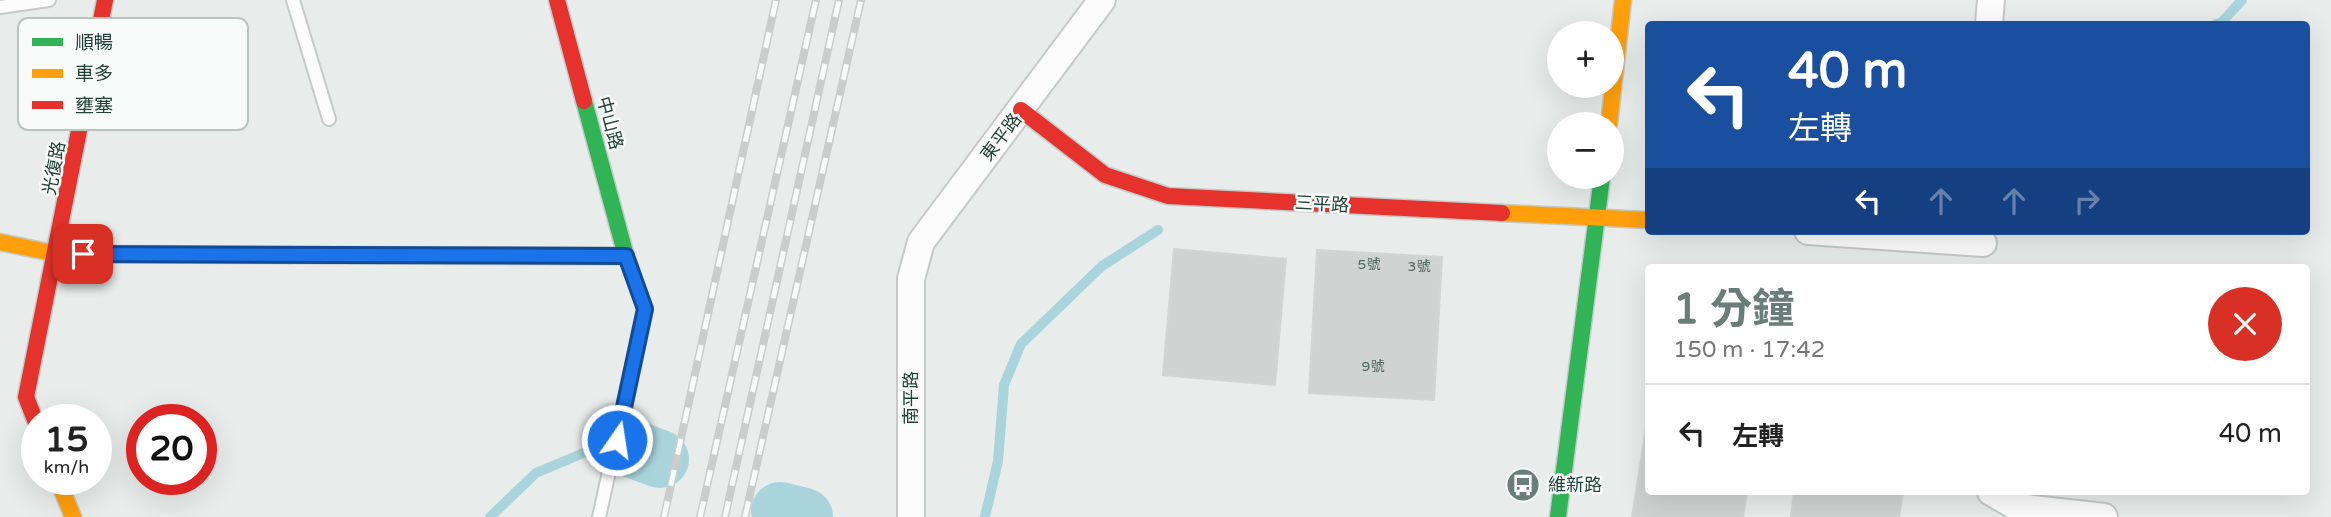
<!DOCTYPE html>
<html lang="zh-TW">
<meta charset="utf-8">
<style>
:root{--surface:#fff;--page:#f6f6f6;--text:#222;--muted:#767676;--line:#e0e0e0;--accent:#697e78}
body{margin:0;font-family:"Varela Round","Noto Sans TC",sans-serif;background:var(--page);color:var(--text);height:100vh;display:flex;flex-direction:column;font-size:26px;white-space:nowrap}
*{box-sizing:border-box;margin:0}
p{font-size:23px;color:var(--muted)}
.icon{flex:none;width:38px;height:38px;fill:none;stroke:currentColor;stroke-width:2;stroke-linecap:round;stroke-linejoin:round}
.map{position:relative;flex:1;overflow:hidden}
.sheet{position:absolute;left:1645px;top:264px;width:665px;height:231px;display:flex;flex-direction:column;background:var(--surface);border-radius:7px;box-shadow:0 7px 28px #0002}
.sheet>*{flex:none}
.guide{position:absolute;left:1645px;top:21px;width:665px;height:214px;border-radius:7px;box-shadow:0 7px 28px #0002;background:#1a4fa0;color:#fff;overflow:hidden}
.buttons{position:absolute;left:1547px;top:21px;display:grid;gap:14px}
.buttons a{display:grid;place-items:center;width:77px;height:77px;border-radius:50%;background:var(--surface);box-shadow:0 7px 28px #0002;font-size:35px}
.speed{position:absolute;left:21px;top:404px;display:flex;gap:14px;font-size:35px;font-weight:700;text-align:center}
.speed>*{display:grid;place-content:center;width:91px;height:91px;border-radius:50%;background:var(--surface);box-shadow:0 7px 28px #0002;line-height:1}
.speed small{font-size:18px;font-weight:400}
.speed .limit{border:10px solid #d22;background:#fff;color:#111}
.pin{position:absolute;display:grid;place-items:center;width:60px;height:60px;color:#fff;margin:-30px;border-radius:14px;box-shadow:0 4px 10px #0006}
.me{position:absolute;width:77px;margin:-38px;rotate:13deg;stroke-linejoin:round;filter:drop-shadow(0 0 5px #0008)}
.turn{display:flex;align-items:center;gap:24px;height:147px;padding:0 28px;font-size:32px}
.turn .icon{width:91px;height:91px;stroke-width:2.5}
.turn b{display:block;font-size:49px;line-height:60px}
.lanes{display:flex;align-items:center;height:66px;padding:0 28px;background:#0003;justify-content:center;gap:35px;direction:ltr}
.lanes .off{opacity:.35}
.round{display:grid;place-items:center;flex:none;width:74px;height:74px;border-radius:37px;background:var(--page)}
.summary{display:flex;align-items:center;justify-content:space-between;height:119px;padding:0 28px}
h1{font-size:42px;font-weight:700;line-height:52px;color:var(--accent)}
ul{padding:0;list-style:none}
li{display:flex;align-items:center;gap:21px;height:98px;padding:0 28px;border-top:2px solid var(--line)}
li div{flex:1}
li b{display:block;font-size:26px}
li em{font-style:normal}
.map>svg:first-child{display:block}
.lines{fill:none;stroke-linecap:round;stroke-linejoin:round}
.stream{stroke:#a9d4db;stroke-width:10}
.river{stroke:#a9d4db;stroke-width:58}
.building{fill:#cfd4d2;stroke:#d1d6d4;stroke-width:2}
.lane-casing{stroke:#c5cac8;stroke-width:16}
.street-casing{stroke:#c5cac8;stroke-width:30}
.fast-casing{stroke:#c3cbc8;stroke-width:19}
.slow-casing{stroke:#c3cbc8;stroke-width:19}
.jam-casing{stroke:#c3cbc8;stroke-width:19}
.lane{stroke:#fcfcfc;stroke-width:12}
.street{stroke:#fcfcfc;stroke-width:26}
.fast{stroke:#30b455;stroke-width:16}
.slow{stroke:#ff9f0a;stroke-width:16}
.jam{stroke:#e5322d;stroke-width:16}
.rail-casing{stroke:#c9cdcc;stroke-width:8}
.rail{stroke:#f7fbf9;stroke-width:5;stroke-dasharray:16;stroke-linecap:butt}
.route-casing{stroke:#114b97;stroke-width:18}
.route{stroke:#1a73e8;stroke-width:12}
.labels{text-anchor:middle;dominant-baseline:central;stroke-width:5;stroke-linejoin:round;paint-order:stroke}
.number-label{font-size:14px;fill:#506761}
.street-label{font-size:18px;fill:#24423a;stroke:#f7fbf9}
.poi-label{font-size:18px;fill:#24423a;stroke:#f7fbf9;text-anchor:start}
.key{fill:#f7fbf9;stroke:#b8c4c0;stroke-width:2}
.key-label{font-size:19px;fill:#24423a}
</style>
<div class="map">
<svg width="2331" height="517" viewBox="0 0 2331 517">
<rect width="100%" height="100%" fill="#e8edeb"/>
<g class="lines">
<g class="stream">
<path d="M 2216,24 L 2221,23 L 2242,0"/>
<path d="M 490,517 L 536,473 L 607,443"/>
<path d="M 985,517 L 998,461 L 1004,385 L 1021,344 L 1102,266 L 1158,230"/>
</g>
<g class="river">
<path d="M 633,449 L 660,459"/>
<path d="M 780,511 L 804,517"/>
</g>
</g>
<g class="building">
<path d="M 1174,249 L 1286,259 L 1275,385 L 1163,375 Z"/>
<path d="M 1317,250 L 1442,257 L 1434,400 L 1309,393 Z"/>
<path d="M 1647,422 L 1648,492 L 1747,492 L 1743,517 L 1632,517 Z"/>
<path d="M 1794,492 L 1903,492 L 1899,517 L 1791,517 Z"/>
</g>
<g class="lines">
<defs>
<g id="lane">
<path d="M 293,0 L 329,119"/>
<path d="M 0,7 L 49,0"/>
<path d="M 599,517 L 645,309 L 627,260"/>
</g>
<g id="street">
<path d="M 1989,24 L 1991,0"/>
<path d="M 1808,231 L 1983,243"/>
<path d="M 1991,492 L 2017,507 L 2104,517"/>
<path d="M 911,517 L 911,279 L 921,242 L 1102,0"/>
</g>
<g id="fast">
<path d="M 289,255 L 626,256 L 584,101"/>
<path d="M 1558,517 L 1602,177"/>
</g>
<g id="slow">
<path d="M 1609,124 L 1623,0"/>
<path d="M 1502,213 L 1648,220"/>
<path d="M 0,242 L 57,254 L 289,255"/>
<path d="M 58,480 L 73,517"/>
</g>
<g id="jam">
<path d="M 557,0 L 584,101"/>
<path d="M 1021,110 L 1105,175 L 1168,196 L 1502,213"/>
<path d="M 37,425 L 26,397 L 105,0"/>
</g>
</defs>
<use href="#lane" class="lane-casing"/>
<use href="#street" class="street-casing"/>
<use href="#fast" class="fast-casing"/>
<use href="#slow" class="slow-casing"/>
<use href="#jam" class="jam-casing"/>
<use href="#lane" class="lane"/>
<use href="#street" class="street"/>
<use href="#fast" class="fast"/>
<use href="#slow" class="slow"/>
<use href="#jam" class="jam"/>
<defs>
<g id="rail">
<path d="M 664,517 L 776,0"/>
<path d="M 700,517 L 816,0"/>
<path d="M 725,517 L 839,0"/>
<path d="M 745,517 L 861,0"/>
</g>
</defs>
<use href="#rail" class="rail-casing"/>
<use href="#rail" class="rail"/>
</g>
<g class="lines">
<defs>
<path id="route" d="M 83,254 L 626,256 L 645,309 L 617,440"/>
</defs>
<use href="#route" class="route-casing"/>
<use href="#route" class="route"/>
</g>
<defs>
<symbol id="bus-disc" viewBox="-11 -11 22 22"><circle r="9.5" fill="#697e78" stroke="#f7fbf9"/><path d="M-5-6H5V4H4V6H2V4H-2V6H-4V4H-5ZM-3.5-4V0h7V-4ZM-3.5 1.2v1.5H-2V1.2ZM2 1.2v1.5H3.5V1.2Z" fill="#fff"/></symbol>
</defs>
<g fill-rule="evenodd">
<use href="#bus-disc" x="1504" y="466" width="38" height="38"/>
</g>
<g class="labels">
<g class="number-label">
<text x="1369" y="264">5號</text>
<text x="1419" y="266">3號</text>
<text x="1373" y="366">9號</text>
</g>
<g class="street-label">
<text transform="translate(610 123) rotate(75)">中山路</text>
<text transform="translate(1001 137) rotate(-53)">東平路</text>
<text transform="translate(54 168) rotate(-79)">光復路</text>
<text transform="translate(1322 204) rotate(3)">三平路</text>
<text transform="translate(911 398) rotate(-90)">南平路</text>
</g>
<g class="poi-label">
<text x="1548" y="485">維新路</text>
</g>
</g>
<rect x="18" y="18" width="230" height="112" rx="10" class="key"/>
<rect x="32" y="38" width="31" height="8" fill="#30b455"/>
<rect x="32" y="69" width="31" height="9" fill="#ff9f0a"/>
<rect x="32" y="101" width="31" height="8" fill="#e5322d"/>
<g class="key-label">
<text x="75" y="49">順暢</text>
<text x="75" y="80">車多</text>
<text x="75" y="112">壅塞</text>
</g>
</svg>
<div class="buttons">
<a>+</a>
<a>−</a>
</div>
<div class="speed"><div>15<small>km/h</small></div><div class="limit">20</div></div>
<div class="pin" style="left:83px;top:254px;background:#d93025"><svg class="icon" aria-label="arrive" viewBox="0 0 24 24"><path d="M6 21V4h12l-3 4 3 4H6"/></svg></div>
<svg class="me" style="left:617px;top:440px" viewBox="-20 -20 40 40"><circle r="17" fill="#1a73e8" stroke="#fff" stroke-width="3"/><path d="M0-11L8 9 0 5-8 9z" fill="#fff"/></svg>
<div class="guide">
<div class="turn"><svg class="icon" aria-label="left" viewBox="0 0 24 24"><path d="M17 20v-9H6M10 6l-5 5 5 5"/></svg><div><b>40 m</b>左轉</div></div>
<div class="lanes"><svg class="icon" aria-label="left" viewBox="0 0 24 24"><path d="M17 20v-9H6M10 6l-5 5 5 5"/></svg><svg class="icon off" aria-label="ahead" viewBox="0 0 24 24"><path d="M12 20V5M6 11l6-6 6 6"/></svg><svg class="icon off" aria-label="ahead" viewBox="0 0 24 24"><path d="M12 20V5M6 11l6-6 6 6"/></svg><svg class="icon off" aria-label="right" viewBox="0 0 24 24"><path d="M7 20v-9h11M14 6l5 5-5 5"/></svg></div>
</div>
<section class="sheet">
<div class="summary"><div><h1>1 分鐘</h1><p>150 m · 17:42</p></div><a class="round" style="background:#d93025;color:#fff"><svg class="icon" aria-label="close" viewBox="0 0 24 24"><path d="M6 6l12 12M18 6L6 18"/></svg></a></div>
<ul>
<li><svg class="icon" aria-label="left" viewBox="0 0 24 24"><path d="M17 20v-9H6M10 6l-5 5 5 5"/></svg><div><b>左轉</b></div><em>40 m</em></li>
</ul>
</section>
</div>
